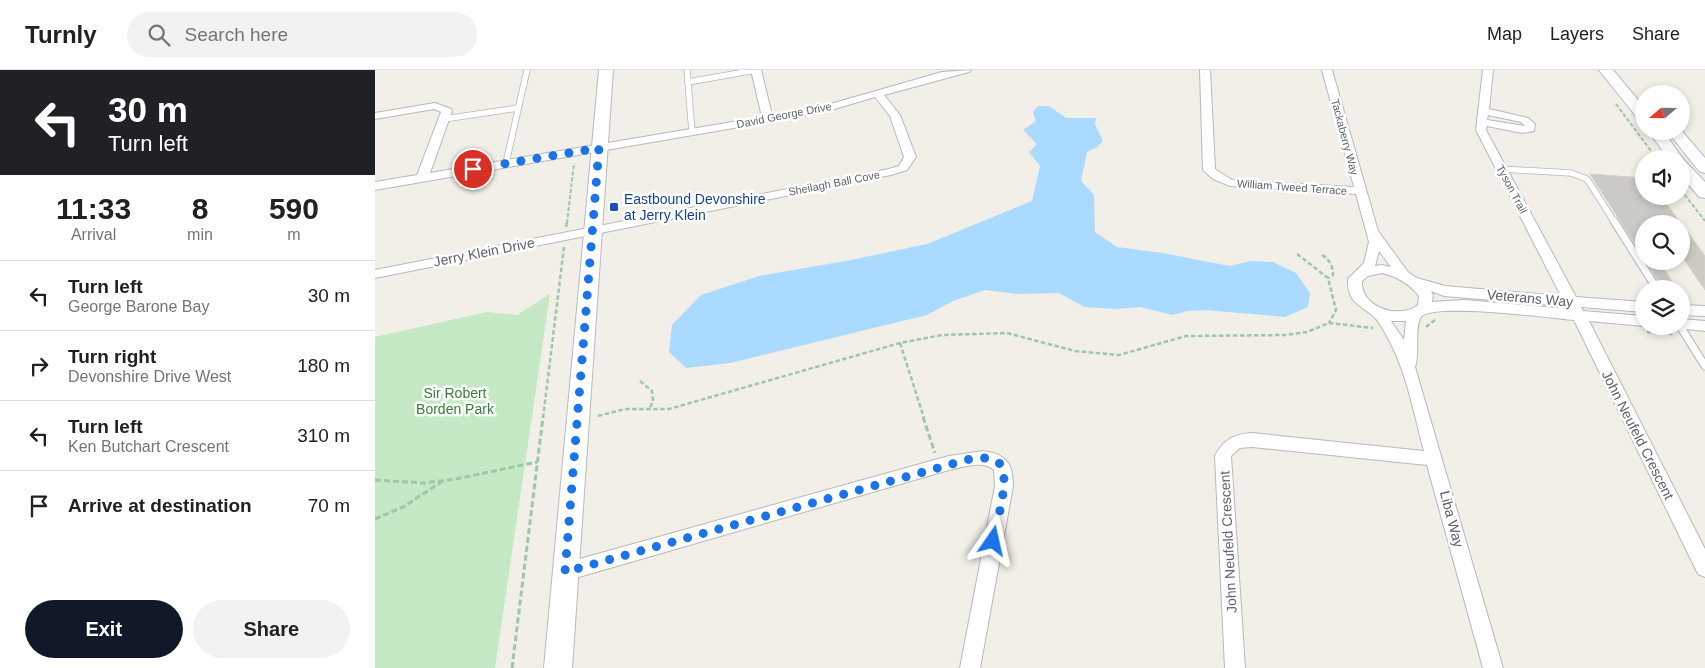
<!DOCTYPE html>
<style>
:root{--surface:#fff;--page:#f2f2f2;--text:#202124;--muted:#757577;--line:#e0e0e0;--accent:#111827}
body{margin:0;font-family:Arial,sans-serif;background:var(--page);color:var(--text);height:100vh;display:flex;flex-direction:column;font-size:19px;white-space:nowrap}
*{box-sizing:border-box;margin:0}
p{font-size:16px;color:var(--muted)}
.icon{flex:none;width:28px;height:28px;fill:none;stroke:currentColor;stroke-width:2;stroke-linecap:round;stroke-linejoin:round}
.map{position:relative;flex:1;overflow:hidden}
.details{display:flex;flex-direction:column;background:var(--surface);width:375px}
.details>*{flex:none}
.top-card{background:#202124;color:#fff;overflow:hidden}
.needle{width:32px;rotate:250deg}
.controls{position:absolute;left:1260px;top:15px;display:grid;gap:10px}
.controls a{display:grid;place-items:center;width:55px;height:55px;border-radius:50%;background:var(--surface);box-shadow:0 2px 8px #0003;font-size:25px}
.pin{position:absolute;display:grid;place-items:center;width:42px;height:42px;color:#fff;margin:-21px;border:2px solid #fff;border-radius:50%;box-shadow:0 1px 5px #0007}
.me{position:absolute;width:55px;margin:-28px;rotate:11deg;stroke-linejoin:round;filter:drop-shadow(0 0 4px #0008)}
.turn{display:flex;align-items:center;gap:18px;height:105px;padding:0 25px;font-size:22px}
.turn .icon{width:65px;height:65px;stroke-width:2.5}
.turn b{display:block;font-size:35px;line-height:42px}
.eta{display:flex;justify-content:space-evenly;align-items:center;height:85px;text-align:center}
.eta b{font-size:30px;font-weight:600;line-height:35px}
.primary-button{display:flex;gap:10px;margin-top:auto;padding:10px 25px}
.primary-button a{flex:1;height:58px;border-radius:30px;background:var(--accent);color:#fff;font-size:20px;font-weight:600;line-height:58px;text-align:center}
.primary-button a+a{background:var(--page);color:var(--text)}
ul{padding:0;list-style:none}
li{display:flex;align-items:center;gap:15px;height:70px;padding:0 25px;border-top:1px solid var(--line)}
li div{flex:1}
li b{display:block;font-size:19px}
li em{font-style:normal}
header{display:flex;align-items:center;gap:30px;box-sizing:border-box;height:70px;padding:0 25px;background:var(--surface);border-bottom:1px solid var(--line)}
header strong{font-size:24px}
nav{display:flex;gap:28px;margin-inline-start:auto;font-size:18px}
.search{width:350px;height:45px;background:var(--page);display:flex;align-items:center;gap:12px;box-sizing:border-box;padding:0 18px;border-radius:28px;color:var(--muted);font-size:19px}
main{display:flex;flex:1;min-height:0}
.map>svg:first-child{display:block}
.green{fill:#c5e8c5}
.water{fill:#aadaff}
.building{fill:#cccac5;stroke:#d6d1c6}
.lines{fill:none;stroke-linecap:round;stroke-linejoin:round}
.lane-far1-casing{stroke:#b5b8bc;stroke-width:7}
.lane-casing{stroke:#b5b8bc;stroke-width:9}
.street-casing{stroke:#b5b8bc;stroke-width:2}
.secondary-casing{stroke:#b6babf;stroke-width:2}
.path-far2{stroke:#9cc7a9;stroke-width:2;stroke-dasharray:4 2;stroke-linecap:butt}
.path-far1{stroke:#9cc7a9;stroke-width:2.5;stroke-dasharray:4.5 2.5;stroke-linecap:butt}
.path{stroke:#9cc7a9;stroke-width:3;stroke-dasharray:6 3;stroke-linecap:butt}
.lane-far1{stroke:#fff;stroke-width:5.5}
.lane{stroke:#fff;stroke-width:7}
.street{fill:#fff;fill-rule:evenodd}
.secondary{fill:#fff;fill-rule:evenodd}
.route{stroke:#1a73e8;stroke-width:9;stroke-dasharray:0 16.2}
.transit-dot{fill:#1a4fb4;stroke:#fff;stroke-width:2}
.labels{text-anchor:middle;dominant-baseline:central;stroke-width:5;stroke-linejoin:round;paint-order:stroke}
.far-street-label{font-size:11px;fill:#5f6368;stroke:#fff}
.transit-label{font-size:14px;fill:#164399;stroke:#fff;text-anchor:start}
.street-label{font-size:14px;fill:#5f6368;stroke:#fff}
.park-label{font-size:14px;fill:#348238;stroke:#fff}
</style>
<header>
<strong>Turnly</strong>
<div class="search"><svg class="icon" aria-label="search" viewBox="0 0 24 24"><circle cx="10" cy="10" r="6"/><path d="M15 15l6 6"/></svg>Search here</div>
<nav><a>Map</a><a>Layers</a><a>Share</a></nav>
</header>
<main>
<section class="details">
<div class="top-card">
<div class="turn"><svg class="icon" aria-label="left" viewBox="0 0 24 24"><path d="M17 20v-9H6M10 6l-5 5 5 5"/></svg><div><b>30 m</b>Turn left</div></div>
</div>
<div class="eta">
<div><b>11:33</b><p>Arrival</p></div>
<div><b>8</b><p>min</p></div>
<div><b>590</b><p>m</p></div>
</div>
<ul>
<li><svg class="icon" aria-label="left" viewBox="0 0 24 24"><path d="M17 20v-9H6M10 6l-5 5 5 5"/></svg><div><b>Turn left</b><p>George Barone Bay</p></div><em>30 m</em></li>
<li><svg class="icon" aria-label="right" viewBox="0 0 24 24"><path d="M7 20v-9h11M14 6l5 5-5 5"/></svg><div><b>Turn right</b><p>Devonshire Drive West</p></div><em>180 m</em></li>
<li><svg class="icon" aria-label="left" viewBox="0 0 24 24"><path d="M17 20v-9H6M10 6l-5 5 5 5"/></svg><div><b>Turn left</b><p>Ken Butchart Crescent</p></div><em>310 m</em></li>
<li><svg class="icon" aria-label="arrive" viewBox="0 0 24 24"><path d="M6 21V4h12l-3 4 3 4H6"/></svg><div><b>Arrive at destination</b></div><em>70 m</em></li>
</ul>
<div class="primary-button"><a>Exit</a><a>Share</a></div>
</section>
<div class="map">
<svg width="1330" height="598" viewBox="0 0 1330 598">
<rect width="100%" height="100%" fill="#f1efe8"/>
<path class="green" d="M 175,224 L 120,598 L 0,598 L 0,267 L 112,242 L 142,245 Z"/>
<path class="water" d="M 663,36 L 674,36 L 691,48 L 721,48 L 720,54 L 728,71 L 722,77 L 712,82 L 706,111 L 719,125 L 720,162 L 742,177 L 787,183 L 855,196 L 875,191 L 898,192 L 921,203 L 935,223 L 933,237 L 910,247 L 831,240 L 812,241 L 798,245 L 765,237 L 741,239 L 709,237 L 684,223 L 643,224 L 610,220 L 578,231 L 552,245 L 355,293 L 311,298 L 294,282 L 297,255 L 326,225 L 384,206 L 476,190 L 552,174 L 657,131 L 665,96 L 654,82 L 662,74 L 648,60 L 661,51 L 658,42 Z"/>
<g class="building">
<path d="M 1215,104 L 1269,108 L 1269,126 L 1286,126 L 1306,154 L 1269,154 L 1269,188 Z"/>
<path d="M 1306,153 L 1330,186 L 1330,220 L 1306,185 Z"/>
<path d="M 1271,191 L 1284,191 L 1302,219 L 1288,219 Z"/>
</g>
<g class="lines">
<defs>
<g id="lane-far1">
<path d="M 312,0 L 317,62"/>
<path d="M 313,12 L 381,0"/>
<path d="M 69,49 L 143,38"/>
<path d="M 131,93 L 152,0"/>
<path d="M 1127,99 L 1196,103 L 1212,109 L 1240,153"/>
</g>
<g id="lane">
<path d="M 1239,151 L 1282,219"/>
<path d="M 1305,256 L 1330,296"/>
</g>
<g id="street">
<path d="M 376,0 L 386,0 L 397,45 L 445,37 L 567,2 L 596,0 L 594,2 L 509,25 L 525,45 L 541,87 L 532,100 L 516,105 L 0,208 L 0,200 L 514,99 L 524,96 L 529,87 L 515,46 L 500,27 L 446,43 L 0,120 L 0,112 L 42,105 L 66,42 L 59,39 L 0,49 L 0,43 L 60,33 L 76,39 L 77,41 L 55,103 L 387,47 Z"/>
<path d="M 825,0 L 835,0 L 840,99 L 857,110 L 979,117 L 947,0 L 957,0 L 1003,161 L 1033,202 L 1042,208 L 1070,216 L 1186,226 L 1101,60 L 1108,0 L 1118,0 L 1114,39 L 1153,48 L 1160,54 L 1159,61 L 1147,63 L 1112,56 L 1111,60 L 1201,227 L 1269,232 L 1269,242 L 1206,237 L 1208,241 L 1269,246 L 1269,256 L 1214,251 L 1330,479 L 1330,507 L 1323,504 L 1199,250 C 1176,248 1057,232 1046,247 C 1039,257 1045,284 1040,297 L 1128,598 L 1108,598 L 1052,395 L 877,377 L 865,378 L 856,386 L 870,598 L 850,598 L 840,386 C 848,370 859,364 877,363 L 1049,381 C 1039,344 1032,304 1014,270 C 1010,263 1003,249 997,245 C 982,234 972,230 973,209 L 989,193 L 994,172 L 981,124 L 855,116 L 838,109 L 828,100 ZM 1113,45 L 1146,52 L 1150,56 L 1112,50 ZM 1004,181 L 1016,197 L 1007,195 L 1000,196 ZM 1007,203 C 1022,207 1034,213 1044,226 L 1043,235 C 1024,250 985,237 987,211 L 993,206 ZM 1056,221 L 1069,226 L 1192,236 L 1194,239 L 1089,230 L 1057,232 L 1058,225 ZM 1016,251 L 1031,251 L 1029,270 Z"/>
<path d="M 1306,235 L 1330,236 L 1330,246 L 1306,245 Z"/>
<path d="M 1306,249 L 1330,251 L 1330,261 L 1301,258 L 1300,256 L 1306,256 Z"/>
<path d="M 608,381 C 631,384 638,393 638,416 L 605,598 L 585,598 L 620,416 L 619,400 C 608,390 588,397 574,400 L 190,511 L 183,508 L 181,502 L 183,496 L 190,493 L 574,386 Z"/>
</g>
<g id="secondary">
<path d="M 224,0 L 238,0 L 197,598 L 169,598 Z"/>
<path d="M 1224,0 L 1238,0 L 1269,37 L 1269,51 L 1264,50 Z"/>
<path d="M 1306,60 L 1330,88 L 1330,103 L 1324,101 L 1292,61 Z"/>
<path d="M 1273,61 L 1288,61 L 1309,90 L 1330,112 L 1330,128 L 1324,127 L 1306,105 L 1306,89 L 1294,89 Z"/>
</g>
</defs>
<use href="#lane-far1" class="lane-far1-casing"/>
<use href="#lane" class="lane-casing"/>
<use href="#street" class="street-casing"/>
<use href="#secondary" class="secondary-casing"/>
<g class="path-far2">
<path d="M 1241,34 L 1282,89"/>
<path d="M 1306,120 L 1330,151"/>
<path d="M 192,153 L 199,93"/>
</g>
<g class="path-far1">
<path d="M 191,157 L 192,151"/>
<path d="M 922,184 L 953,208 L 961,240 L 954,253"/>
<path d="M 947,185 C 955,190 958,196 958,205 L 953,208"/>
<path d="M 1051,257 L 1060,250"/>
<path d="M 1272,262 L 1299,264"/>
<path d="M 525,273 L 549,348"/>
<path d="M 265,311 L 277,321 L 278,331 L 274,340"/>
<path d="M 223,346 L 250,339 L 294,339 L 525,273 L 567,265 L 632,263 L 700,281 L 744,285 L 811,266 L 911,265 L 932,262 L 954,253 L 998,258"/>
<path d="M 168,348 L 189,177"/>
</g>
<g class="path">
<path d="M 548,347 L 560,383"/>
<path d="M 0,410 L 48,413 L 81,409 L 162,392"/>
<path d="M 0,449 L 28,437 L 68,411"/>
<path d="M 137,598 L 168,347"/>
</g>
<use href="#lane-far1" class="lane-far1"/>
<use href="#lane" class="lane"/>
<use href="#street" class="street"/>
<use href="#secondary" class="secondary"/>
</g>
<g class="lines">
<path class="route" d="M 98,99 L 224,78 L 190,502 L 595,389 C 605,388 618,386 625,394 C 636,407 621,455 618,471"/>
</g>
<rect class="transit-dot" x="234" y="132" width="10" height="10" rx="2.5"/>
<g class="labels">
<g class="far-street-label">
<text transform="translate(409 45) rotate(-11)">David George Drive</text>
<text transform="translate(970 67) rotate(75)">Tackaberry Way</text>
<text transform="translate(459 113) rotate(-11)">Sheilagh Ball Cove</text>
<text transform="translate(917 117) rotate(4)">William Tweed Terrace</text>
<text transform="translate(1137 119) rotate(62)">Tyson Trail</text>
</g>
<g class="transit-label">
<text x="249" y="129">Eastbound Devonshire<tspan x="249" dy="16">at Jerry Klein</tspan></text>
</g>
<g class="street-label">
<text transform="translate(109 182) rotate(-11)">Jerry Klein Drive</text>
<text transform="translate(1155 228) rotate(5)">Veterans Way</text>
<text transform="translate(1263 365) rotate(63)">John Neufeld Crescent</text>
<text transform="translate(1077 449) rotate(75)">Liba Way</text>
<text transform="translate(853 472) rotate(-93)">John Neufeld Crescent</text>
</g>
<g class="park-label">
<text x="80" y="323">Sir Robert<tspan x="80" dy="16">Borden Park</tspan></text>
</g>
</g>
</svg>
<div class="controls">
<a><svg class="needle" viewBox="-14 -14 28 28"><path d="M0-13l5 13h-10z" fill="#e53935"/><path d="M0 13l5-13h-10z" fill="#757577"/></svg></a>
<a><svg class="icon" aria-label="sound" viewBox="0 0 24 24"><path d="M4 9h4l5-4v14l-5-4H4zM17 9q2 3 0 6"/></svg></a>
<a><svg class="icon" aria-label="search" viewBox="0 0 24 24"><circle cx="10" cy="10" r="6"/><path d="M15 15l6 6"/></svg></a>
<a><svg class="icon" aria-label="layers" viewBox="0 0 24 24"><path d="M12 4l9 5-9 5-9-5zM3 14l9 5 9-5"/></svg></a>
</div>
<div class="pin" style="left:98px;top:99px;background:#d93025"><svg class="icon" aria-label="arrive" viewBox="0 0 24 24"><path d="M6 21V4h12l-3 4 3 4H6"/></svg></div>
<svg class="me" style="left:618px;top:471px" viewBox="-20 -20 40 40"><path d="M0-17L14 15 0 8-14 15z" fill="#1a73e8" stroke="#fff" stroke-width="4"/></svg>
</div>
</main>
